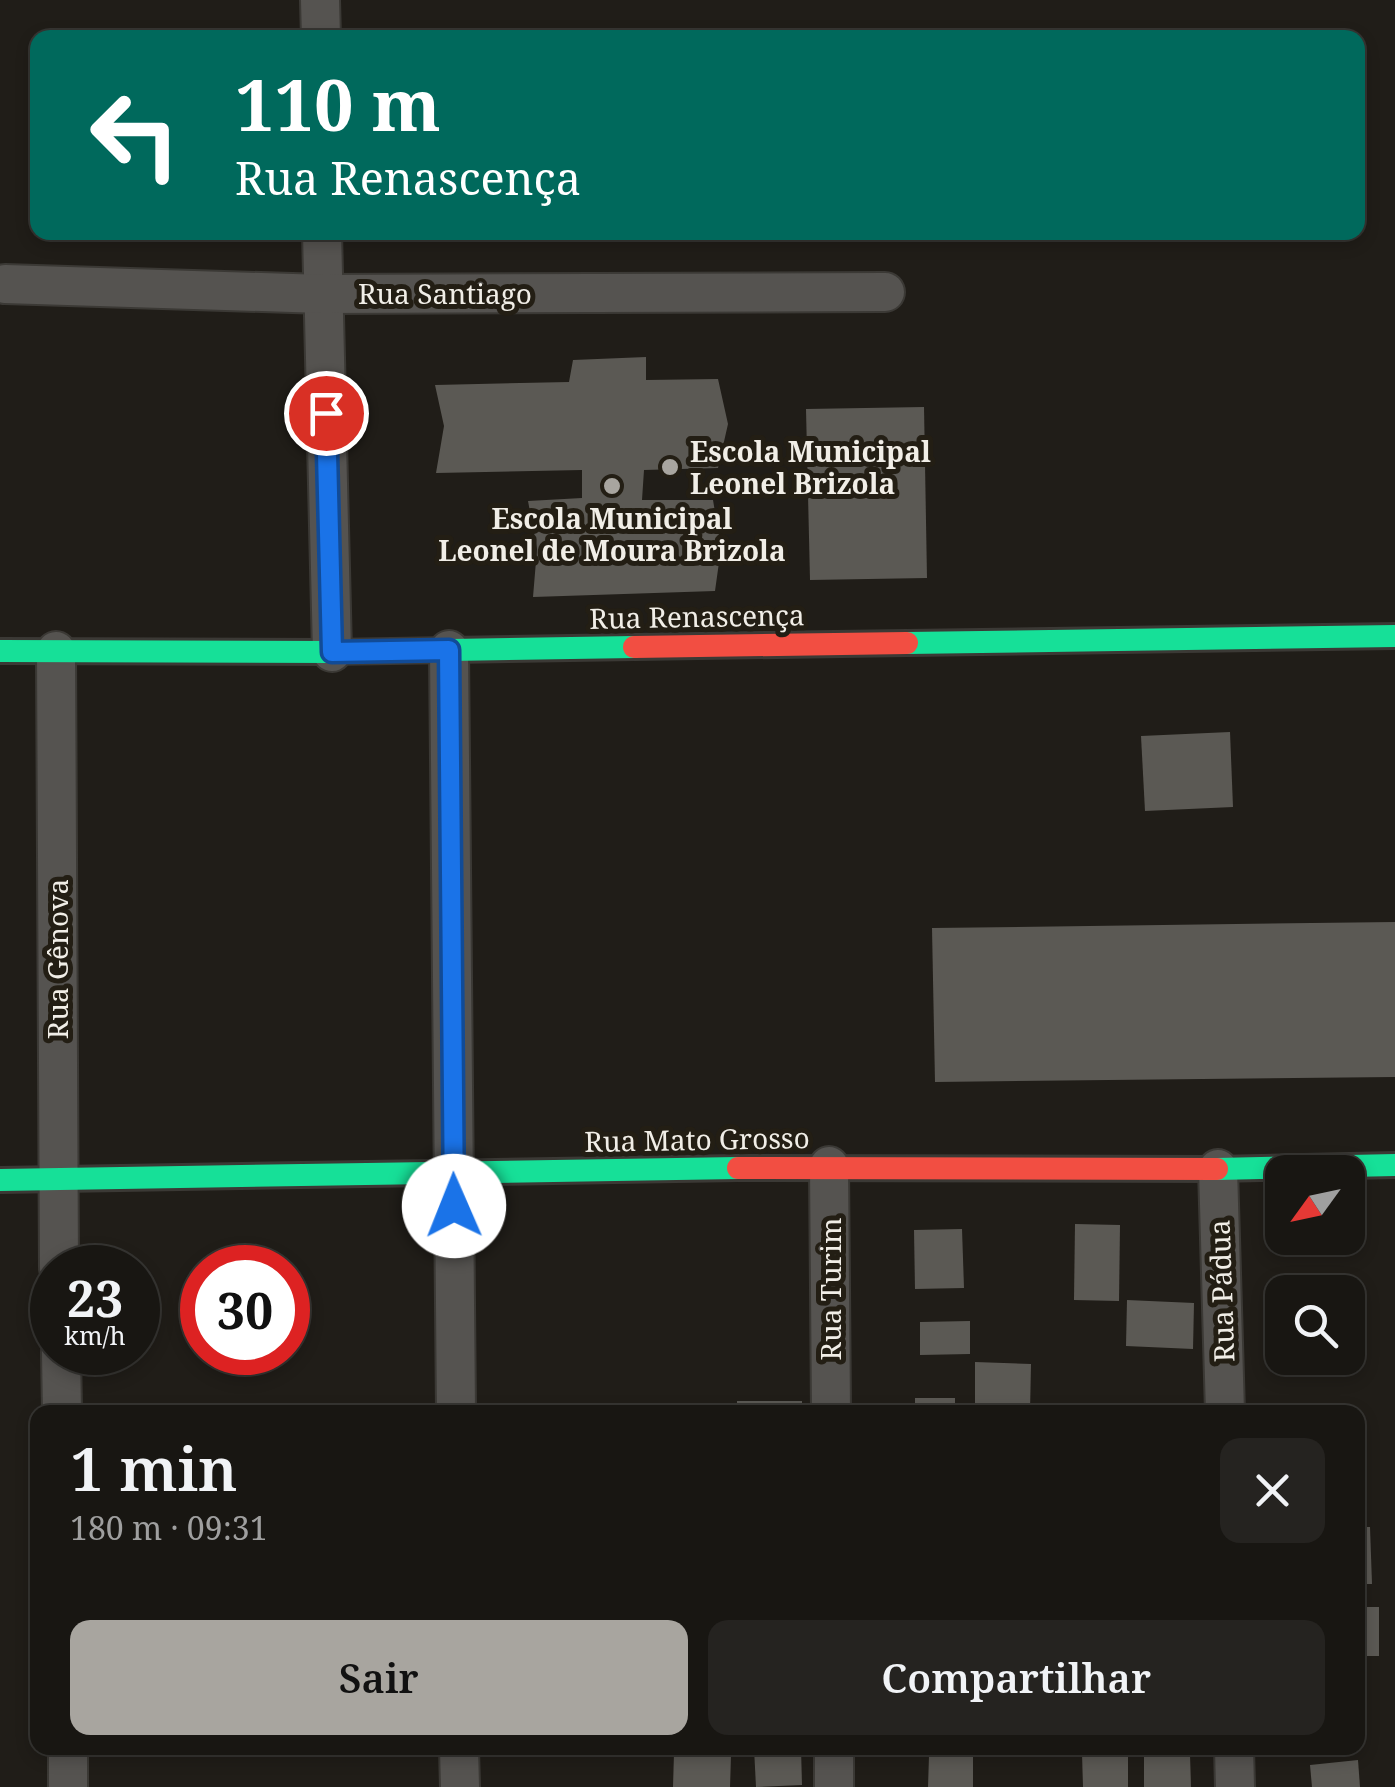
<!DOCTYPE html>
<html lang="pt">
<meta charset="utf-8">
<style>
:root{--surface:#181612;--page:#252320;--text:#f1f3f6;--muted:#9f9f9f;--line:#363532;--accent:#a8a59f}
body{margin:0;font-family:"Noto Serif",serif;background:var(--page);color:var(--text);height:100vh;display:flex;flex-direction:column;font-size:38px;white-space:nowrap}
*{box-sizing:border-box;margin:0}
p{font-size:32px;color:var(--muted)}
.icon{flex:none;width:55px;height:55px;fill:none;stroke:currentColor;stroke-width:2;stroke-linecap:round;stroke-linejoin:round}
.map{position:relative;flex:1;overflow:hidden}
.side{position:absolute;left:30px;top:1405px;width:1335px;height:350px;display:flex;flex-direction:column;background:var(--surface);border-radius:20px;box-shadow:0 5px 15px #0003,0 0 0 2px var(--line)}
.side>*{flex:none}
.banner{position:absolute;left:30px;top:30px;width:1335px;height:210px;border-radius:20px;box-shadow:0 5px 15px #0003,0 0 0 2px var(--line);background:#00695c;color:#fff;overflow:hidden}
.needle{width:65px;rotate:237deg}
.fabs{position:absolute;left:1265px;top:1155px;display:grid;gap:20px}
.fabs a{display:grid;place-items:center;width:100px;height:100px;border-radius:20px;background:var(--surface);box-shadow:0 5px 15px #0003,0 0 0 2px var(--line);font-size:50px}
.speed{position:absolute;left:30px;top:1245px;display:flex;gap:20px;font-size:50px;font-weight:700;text-align:center}
.speed>*{display:grid;place-content:center;width:130px;height:130px;border-radius:50%;background:var(--surface);box-shadow:0 5px 15px #0003,0 0 0 2px var(--line);line-height:1}
.speed small{font-size:25px;font-weight:400}
.speed .limit{border:15px solid #d22;background:#fff;color:#111}
.pin{position:absolute;display:grid;place-items:center;width:85px;height:85px;color:#fff;margin:-42px;border:5px solid #fff;border-radius:50%;box-shadow:0 2px 10px #0007}
.me{position:absolute;width:110px;margin:-55px;rotate:359deg;stroke-linejoin:round;filter:drop-shadow(0 0 8px #0008)}
.turn{display:flex;align-items:center;gap:35px;height:210px;padding:0 40px;font-size:45px}
.turn .icon{width:130px;height:130px;stroke-width:2.5}
.turn b{display:block;font-size:70px;line-height:85px}
.round{display:grid;place-items:center;flex:none;width:105px;height:105px;border-radius:20px;background:var(--page)}
.overview{display:flex;align-items:center;justify-content:space-between;height:170px;padding:0 40px}
h1{font-size:60px;font-weight:600;line-height:75px}
.action{display:flex;gap:20px;margin-top:auto;padding:20px 40px}
.action a{flex:1;height:115px;border-radius:20px;background:var(--accent);color:#111;font-size:40px;font-weight:600;line-height:115px;text-align:center}
.action a+a{background:var(--page);color:var(--text)}
.map>svg:first-child{display:block}
.building{fill:#5b5954}
.lines{fill:none;stroke-linecap:round;stroke-linejoin:round}
.street-casing{stroke:#3b3935;stroke-width:42}
.fast-casing{stroke:#3b3935;stroke-width:28}
.jam-casing{stroke:#3b3935;stroke-width:28}
.street{stroke:#555350;stroke-width:38}
.fast{stroke:#16e098;stroke-width:22}
.jam{stroke:#f24e42;stroke-width:22}
.route-casing{stroke:#114b97;stroke-width:25}
.route{stroke:#1a73e8;stroke-width:18}
.poi-dot{fill:#a8a59f;stroke:#231e14;stroke-width:4}
.labels{text-anchor:middle;dominant-baseline:central;stroke-width:10;stroke-linejoin:round;paint-order:stroke}
.street-label{font-size:28px;fill:#f1eee7;stroke:#231e14}
.poi-label{font-size:28px;font-weight:bold;fill:#f1eee7;stroke:#231e14;text-anchor:start}
</style>
<div class="map">
<svg width="1395" height="1787" viewBox="0 0 1395 1787">
<rect width="100%" height="100%" fill="#201d18"/>
<g class="building">
<path d="M 646,357 L 646,380 L 718,379 L 728,424 L 718,468 L 644,470 L 642,500 L 713,500 L 721,548 L 715,591 L 533,597 L 537,549 L 528,501 L 582,498 L 582,470 L 436,473 L 444,426 L 435,385 L 569,382 L 573,360 Z"/>
<path d="M 924,407 L 927,578 L 810,580 L 806,409 Z"/>
<path d="M 1230,732 L 1233,807 L 1145,811 L 1141,736 Z"/>
<path d="M 1395,922 L 1395,1077 L 935,1082 L 932,928 Z"/>
<path d="M 1075,1224 L 1120,1225 L 1119,1301 L 1074,1300 Z"/>
<path d="M 962,1229 L 964,1288 L 915,1289 L 914,1230 Z"/>
<path d="M 1127,1300 L 1194,1303 L 1193,1349 L 1126,1346 Z"/>
<path d="M 970,1321 L 970,1354 L 920,1355 L 920,1322 Z"/>
<path d="M 975,1362 L 1031,1364 L 1030,1412 L 975,1412 Z"/>
<rect x="915" y="1398" width="40" height="14"/>
<rect x="737" y="1401" width="65" height="11"/>
<path d="M 1358,1527 L 1370,1527 L 1372,1584 L 1358,1584 Z"/>
<rect x="1358" y="1607" width="21" height="49"/>
<path d="M 754,1748 L 801,1748 L 802,1785 L 756,1787 Z"/>
<path d="M 1128,1752 L 1128,1787 L 1083,1787 L 1082,1753 Z"/>
<path d="M 674,1753 L 731,1755 L 730,1787 L 673,1787 Z"/>
<path d="M 1190,1754 L 1191,1787 L 1144,1787 L 1144,1755 Z"/>
<path d="M 929,1755 L 973,1756 L 973,1787 L 928,1787 Z"/>
<path d="M 1358,1760 L 1360,1787 L 1312,1787 L 1310,1765 Z"/>
</g>
<g class="lines">
<defs>
<g id="street">
<path d="M 320,0 L 321,38"/>
<path d="M 322,232 L 332,652"/>
<path d="M 5,284 L 323,294 L 885,292"/>
<path d="M 449,650 L 456,1412"/>
<path d="M 56,651 L 59,1268"/>
<path d="M 829,1166 L 831,1412"/>
<path d="M 1218,1169 L 1225,1412"/>
<path d="M 61,1352 L 62,1412"/>
<path d="M 68,1748 L 68,1787"/>
<path d="M 459,1748 L 460,1787"/>
<path d="M 834,1748 L 834,1787"/>
<path d="M 1234,1748 L 1235,1787"/>
</g>
<g id="fast">
<path d="M 907,643 L 1395,636"/>
<path d="M 0,651 L 332,652 L 634,647"/>
<path d="M 1217,1169 L 1395,1165"/>
<path d="M 0,1180 L 738,1168"/>
</g>
<g id="jam">
<path d="M 634,647 L 907,643"/>
<path d="M 738,1168 L 1217,1169"/>
</g>
</defs>
<use href="#street" class="street-casing"/>
<use href="#fast" class="fast-casing"/>
<use href="#jam" class="jam-casing"/>
<use href="#street" class="street"/>
<use href="#fast" class="fast"/>
<use href="#jam" class="jam"/>
</g>
<g class="lines">
<defs>
<path id="route" d="M 326,413 L 332,652 L 449,650 L 454,1206"/>
</defs>
<use href="#route" class="route-casing"/>
<use href="#route" class="route"/>
</g>
<g class="poi-dot">
<circle cx="670" cy="467" r="10"/>
<circle cx="612" cy="486" r="10"/>
</g>
<g class="labels">
<g class="street-label">
<text x="445" y="293">Rua Santiago</text>
<text transform="translate(697 616) rotate(-1)">Rua Renascença</text>
<text transform="translate(57 959) rotate(-90)">Rua Gênova</text>
<text transform="translate(697 1139) rotate(-1)">Rua Mato Grosso</text>
<text transform="translate(830 1289) rotate(-90)">Rua Turim</text>
<text transform="translate(1221 1291) rotate(-92)">Rua Pádua</text>
</g>
<g class="poi-label">
<text x="690" y="451">Escola Municipal<tspan x="690" dy="32">Leonel Brizola</tspan></text>
<text x="612" y="518" text-anchor="middle">Escola Municipal<tspan x="612" dy="32">Leonel de Moura Brizola</tspan></text>
</g>
</g>
</svg>
<div class="fabs">
<a><svg class="needle" viewBox="-14 -14 28 28"><path d="M0-13l5 13h-10z" fill="#e53935"/><path d="M0 13l5-13h-10z" fill="#9f9f9f"/></svg></a>
<a><svg class="icon" aria-label="search" viewBox="0 0 24 24"><circle cx="10" cy="10" r="6"/><path d="M15 15l6 6"/></svg></a>
</div>
<div class="speed"><div>23<small>km/h</small></div><div class="limit">30</div></div>
<div class="pin" style="left:326px;top:413px;background:#d93025"><svg class="icon" aria-label="arrive" viewBox="0 0 24 24"><path d="M6 21V4h12l-3 4 3 4H6"/></svg></div>
<svg class="me" style="left:454px;top:1206px" viewBox="-20 -20 40 40"><circle r="19" fill="#fff"/><path d="M0-13L10 11 0 6-10 11z" fill="#1a73e8"/></svg>
<div class="banner">
<div class="turn"><svg class="icon" aria-label="left" viewBox="0 0 24 24"><path d="M17 20v-9H6M10 6l-5 5 5 5"/></svg><div><b>110 m</b>Rua Renascença</div></div>
</div>
<section class="side">
<div class="overview"><div><h1>1 min</h1><p>180 m · 09:31</p></div><a class="round"><svg class="icon" aria-label="close" viewBox="0 0 24 24"><path d="M6 6l12 12M18 6L6 18"/></svg></a></div>
<div class="action"><a>Sair</a><a>Compartilhar</a></div>
</section>
</div>
